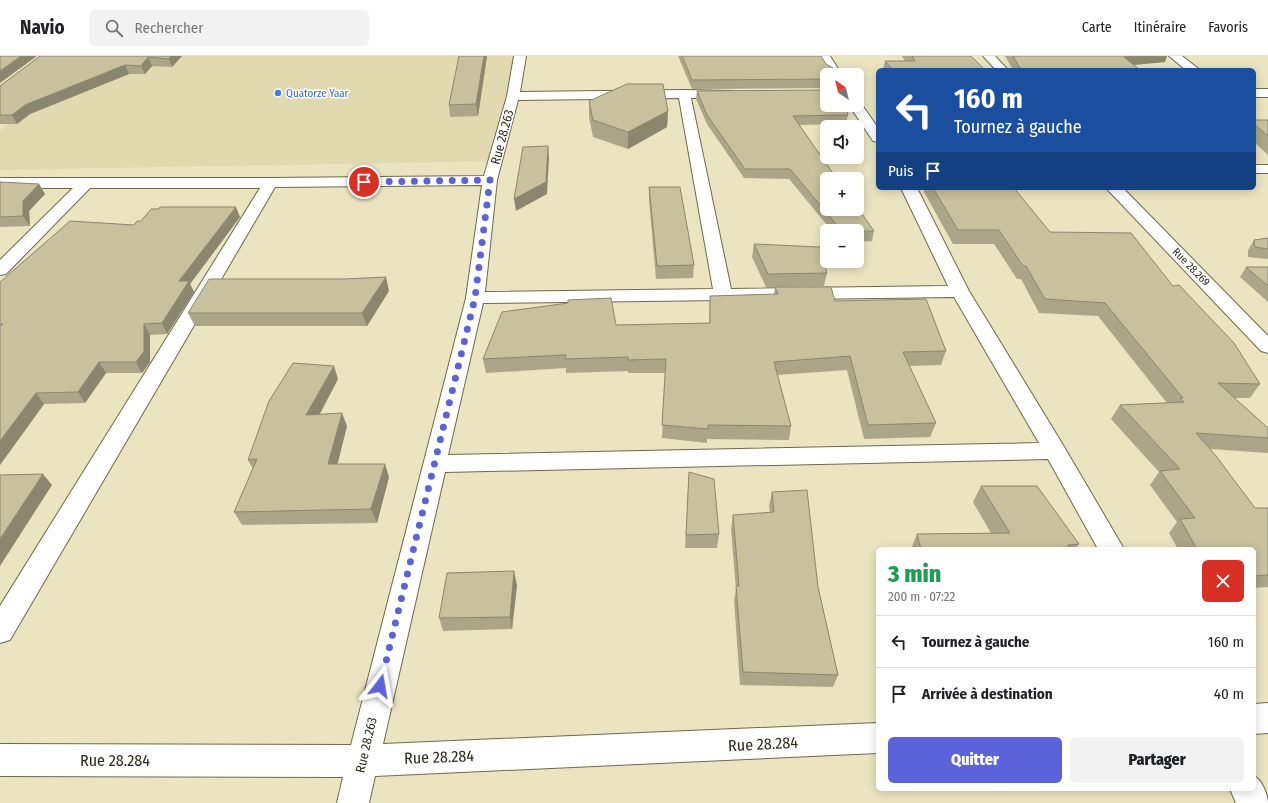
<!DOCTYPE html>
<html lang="fr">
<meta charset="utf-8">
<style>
:root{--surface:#fff;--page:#f2f2f2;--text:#202124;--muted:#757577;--line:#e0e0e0;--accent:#5b62da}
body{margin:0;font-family:"Fira Sans Condensed",sans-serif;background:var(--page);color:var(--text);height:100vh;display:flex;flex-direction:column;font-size:15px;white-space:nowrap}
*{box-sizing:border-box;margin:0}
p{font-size:13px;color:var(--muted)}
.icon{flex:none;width:22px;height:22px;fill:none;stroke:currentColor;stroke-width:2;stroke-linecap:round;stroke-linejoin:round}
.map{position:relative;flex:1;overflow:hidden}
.side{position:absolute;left:876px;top:491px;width:380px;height:244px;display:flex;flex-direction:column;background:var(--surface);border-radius:6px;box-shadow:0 2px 10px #0003}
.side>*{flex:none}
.hud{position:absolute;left:876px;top:12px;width:380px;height:122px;border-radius:6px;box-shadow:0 2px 10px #0003;background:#1a4fa0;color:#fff;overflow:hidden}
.needle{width:26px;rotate:325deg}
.tools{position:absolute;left:820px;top:12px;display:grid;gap:8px}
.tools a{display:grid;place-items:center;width:44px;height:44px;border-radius:6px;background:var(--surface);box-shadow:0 2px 10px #0003;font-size:20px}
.pin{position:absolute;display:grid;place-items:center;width:34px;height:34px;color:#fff;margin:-17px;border:2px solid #fff;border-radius:50%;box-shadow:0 1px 4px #0007}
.me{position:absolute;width:44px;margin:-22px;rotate:14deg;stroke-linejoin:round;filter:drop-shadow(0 0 3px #0008)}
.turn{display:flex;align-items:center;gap:14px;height:84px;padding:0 12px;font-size:18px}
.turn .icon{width:52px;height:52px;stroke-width:2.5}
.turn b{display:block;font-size:28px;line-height:34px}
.then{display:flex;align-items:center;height:38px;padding:0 12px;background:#0003;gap:8px;font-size:15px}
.round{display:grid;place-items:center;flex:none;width:42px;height:42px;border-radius:6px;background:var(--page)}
.head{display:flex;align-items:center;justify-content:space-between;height:68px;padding:0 12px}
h1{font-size:24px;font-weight:800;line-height:30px;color:#1e9e55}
.action{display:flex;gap:8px;margin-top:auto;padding:8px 12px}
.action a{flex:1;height:46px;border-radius:6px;background:var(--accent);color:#fff;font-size:16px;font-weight:800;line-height:46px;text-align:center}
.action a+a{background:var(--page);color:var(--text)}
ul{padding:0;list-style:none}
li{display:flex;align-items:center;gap:12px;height:52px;padding:0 12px;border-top:1px solid var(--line)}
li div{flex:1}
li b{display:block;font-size:15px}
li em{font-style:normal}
header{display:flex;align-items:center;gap:24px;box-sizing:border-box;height:56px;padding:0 20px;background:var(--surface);border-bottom:1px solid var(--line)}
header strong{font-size:19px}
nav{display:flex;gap:22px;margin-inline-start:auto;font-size:14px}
.search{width:280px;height:36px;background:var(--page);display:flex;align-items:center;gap:10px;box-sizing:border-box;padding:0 14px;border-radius:6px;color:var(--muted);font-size:15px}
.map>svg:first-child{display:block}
.built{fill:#e1d9af}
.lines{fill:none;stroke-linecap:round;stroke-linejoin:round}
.minor-casing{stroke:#6f6949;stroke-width:2}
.minor{fill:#fff;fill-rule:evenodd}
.wall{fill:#aba688}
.shaded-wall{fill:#8b876f}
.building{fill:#c7c19e;stroke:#8b876f}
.route{stroke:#5b62da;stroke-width:7;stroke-dasharray:0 12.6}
.shop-dot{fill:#3f7fe0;stroke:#fff;stroke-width:1.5}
.labels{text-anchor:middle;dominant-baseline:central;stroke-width:3;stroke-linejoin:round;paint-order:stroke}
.far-shop-label{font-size:11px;fill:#366cbe;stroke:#fff;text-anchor:start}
.far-street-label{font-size:11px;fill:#2c2a1c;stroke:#fff}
.street-label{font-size:13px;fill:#2c2a1c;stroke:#fff}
.near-street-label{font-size:16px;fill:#2c2a1c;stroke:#fff}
</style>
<header>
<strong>Navio</strong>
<div class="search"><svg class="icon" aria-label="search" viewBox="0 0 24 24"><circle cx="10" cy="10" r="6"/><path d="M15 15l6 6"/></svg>Rechercher</div>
<nav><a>Carte</a><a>Itinéraire</a><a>Favoris</a></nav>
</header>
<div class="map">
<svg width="1268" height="747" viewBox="0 0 1268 747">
<rect width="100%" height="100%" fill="#eae4c0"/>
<path class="built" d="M 92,0 L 516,0 L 497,105 L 0,114 L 0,75 Z"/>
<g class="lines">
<defs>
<g id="minor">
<path d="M 514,0 L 526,0 L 520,36 L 684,34 L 731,35 L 733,38 L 731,41 L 727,42 L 691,42 L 731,233 L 948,230 L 901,132 L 917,132 L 969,235 L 1063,389 L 1124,493 L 1098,493 L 1048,403 L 445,416 L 383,688 L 878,667 L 878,697 L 375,720 L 369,747 L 337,747 L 343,721 L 0,720 L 0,688 L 351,689 L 466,242 L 482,129 L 275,131 L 10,584 L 0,587 L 0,550 L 260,132 L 90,132 L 6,218 L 0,219 L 0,204 L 73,132 L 0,132 L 0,122 L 270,122 L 484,120 L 507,40 ZM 679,42 L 713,233 L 485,236 L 497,124 L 518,44 ZM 954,241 L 1039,387 L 448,399 L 483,247 Z"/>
<path d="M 818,0 L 830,0 L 842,19 L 830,19 Z"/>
<path d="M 983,0 L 995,0 L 1008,14 L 996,14 Z"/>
<path d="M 1169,0 L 1182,0 L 1200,14 L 1186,14 Z"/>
<rect x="1254" y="33" width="14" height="8"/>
<path d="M 857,46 L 860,46 L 878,72 L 878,86 L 873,85 L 849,49 L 857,49 Z"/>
<rect x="1254" y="109" width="14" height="8"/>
<path d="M 1106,132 L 1123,132 L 1268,280 L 1268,297 L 1261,295 Z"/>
<path d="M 1268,647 L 1268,677 L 1254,678 L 1254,648 Z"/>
<path d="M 1254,720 C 1262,724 1268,739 1268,747 L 1236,747 L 1230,733 L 1254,733 Z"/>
</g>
</defs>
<use href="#minor" class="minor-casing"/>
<use href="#minor" class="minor"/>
</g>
<g class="wall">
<path d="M 40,0 L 182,0 L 172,11 L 152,10 L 145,18 L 129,18 L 30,58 L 17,68 L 0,68 L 0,30 Z"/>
<path d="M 487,0 L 478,60 L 450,61 L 449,49 Z"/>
<path d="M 678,0 L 705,0 L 826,8 L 827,19 L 827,32 L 692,33 Z"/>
<path d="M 902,0 L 971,0 L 985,14 L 883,14 L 885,5 L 905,5 Z"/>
<path d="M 1005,0 L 1167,0 L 1165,6 L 1134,9 L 1140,14 L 1013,14 Z"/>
<path d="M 697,35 L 848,59 L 846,68 L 799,69 L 874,175 L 872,185 L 857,186 L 857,175 L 832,175 L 789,123 L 744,122 L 707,68 L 696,43 Z"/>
<path d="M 589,45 L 668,55 L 667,71 L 628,93 L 593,81 L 589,61 Z"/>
<path d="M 1254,64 L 1268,64 L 1268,99 L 1254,86 Z"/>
<path d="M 0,126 L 39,128 L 45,138 L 29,155 L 30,170 L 0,171 Z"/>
<path d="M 649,131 L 694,209 L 693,222 L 656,223 L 649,144 Z"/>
<path d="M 925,132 L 1014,132 L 1050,176 L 1173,230 L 1260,328 L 1250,342 L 1234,342 L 1268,372 L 1268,397 L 1210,393 L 1255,452 L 1268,452 L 1268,531 L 1254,532 L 1254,493 L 1178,493 L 1169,477 L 1177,466 L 1150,429 L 1159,416 L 1111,363 L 1120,349 L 1167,347 L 1098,260 L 1039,257 L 1021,223 L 1017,223 L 994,188 L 953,188 L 924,136 Z"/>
<path d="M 240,161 L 190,228 L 194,236 L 167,278 L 150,279 L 150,306 L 142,317 L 106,317 L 85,347 L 44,348 L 0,409 L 0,226 L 134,169 Z"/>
<path d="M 1268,182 L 1268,203 L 1248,201 L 1248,194 L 1254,184 Z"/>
<path d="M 754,188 L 827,217 L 824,230 L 766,231 L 752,201 Z"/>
<path d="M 1246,211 L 1268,211 L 1268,246 L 1240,221 Z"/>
<path d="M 775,231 L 835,245 L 946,295 L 941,309 L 909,310 L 936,367 L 930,381 L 864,383 L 847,314 L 777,319 L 791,370 L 789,384 L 707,383 L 707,387 L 662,382 L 665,317 L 628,317 L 628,315 L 566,317 L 566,312 L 486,317 L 483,303 L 616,269 L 709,267 L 710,240 L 774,238 Z"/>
<path d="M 389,235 L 367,270 L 195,270 L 188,257 Z"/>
<path d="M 338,323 L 320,358 L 347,370 L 337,408 L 389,421 L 377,467 L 242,469 L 234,456 L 253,413 L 248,404 Z"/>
<path d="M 689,416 L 719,478 L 717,492 L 685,492 Z"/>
<path d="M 981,430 L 1079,488 L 1075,493 L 911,493 L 917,478 L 991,477 L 973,446 Z"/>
<path d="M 772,436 L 818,531 L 838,619 L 833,631 L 740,629 L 734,544 L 736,534 L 731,473 L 733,459 L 770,457 L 769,450 Z"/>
<path d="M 517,529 L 512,573 L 443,575 L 439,562 Z"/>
</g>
<g class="shaded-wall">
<path d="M 21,0 L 37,0 L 0,27 L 0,15 Z"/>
<path d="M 171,0 L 182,0 L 172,11 L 169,3 Z"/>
<path d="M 484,0 L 487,0 L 478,60 L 476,48 Z"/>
<path d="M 1140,0 L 1167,0 L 1165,6 L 1121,10 L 1124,1 Z"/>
<path d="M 148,1 L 152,10 L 145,18 L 141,10 Z"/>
<path d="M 125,9 L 129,18 L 30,58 L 17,68 L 12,59 L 25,49 Z"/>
<path d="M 668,55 L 667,71 L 628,93 L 628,76 Z"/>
<path d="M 548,90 L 549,102 L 547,138 L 516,155 L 514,143 Z"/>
<path d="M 39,128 L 45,138 L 29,155 L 30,170 L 23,160 L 23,145 Z"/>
<path d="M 236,151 L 240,161 L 190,228 L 194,236 L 167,278 L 162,267 L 179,225 Z"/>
<path d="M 386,221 L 389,235 L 367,270 L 362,257 Z"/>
<path d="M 144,268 L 150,279 L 150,306 L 142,317 L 136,306 Z"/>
<path d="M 99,306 L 106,317 L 85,347 L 78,336 Z"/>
<path d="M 334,310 L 338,323 L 312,372 L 306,359 Z"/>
<path d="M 36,337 L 44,348 L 0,409 L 0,385 Z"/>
<path d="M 342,357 L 347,370 L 334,422 L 328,408 Z"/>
<path d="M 385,408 L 389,421 L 377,467 L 371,453 Z"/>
<path d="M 43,418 L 52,429 L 0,510 L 0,483 Z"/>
<path d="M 514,515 L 517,529 L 512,573 L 510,561 Z"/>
</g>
<g class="building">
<path d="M 0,0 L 21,0 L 0,15 Z"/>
<path d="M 40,0 L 171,0 L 169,3 L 148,1 L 141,10 L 125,9 L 25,49 L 12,59 L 0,59 L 0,30 Z"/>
<path d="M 459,0 L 484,0 L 476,48 L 449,49 Z"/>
<path d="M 682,0 L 821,0 L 826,8 L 833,12 L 835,19 L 827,19 L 827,23 L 692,24 Z"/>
<path d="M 912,0 L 971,0 L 985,14 L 893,14 L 885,5 L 915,5 Z"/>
<path d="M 1013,0 L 1140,0 L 1124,1 L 1140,14 L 1021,14 Z"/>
<path d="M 627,28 L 663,28 L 668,55 L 628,76 L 593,64 L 589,45 Z"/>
<path d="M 827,34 L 827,49 L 845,49 L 848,59 L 793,60 L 837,123 L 827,123 L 827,153 L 857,153 L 857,151 L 874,175 L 842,175 L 790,113 L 745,113 L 707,59 L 697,35 Z"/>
<path d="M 1254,64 L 1268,64 L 1268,80 L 1254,68 Z"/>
<path d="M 548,90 L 546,126 L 514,143 L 523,91 Z"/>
<path d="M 0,126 L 39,128 L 23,145 L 23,160 L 0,161 Z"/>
<path d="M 649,131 L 680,131 L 694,209 L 657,210 Z"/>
<path d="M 933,132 L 1014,132 L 1050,176 L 1131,177 L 1173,230 L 1179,229 L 1234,287 L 1260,328 L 1218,327 L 1268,372 L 1268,382 L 1196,377 L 1216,400 L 1255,452 L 1268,452 L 1268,519 L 1254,520 L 1254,493 L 1197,493 L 1180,463 L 1195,462 L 1160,415 L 1180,413 L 1120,349 L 1184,346 L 1180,342 L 1183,342 L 1105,247 L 1045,243 L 1026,210 L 1023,210 L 999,174 L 958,174 Z"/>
<path d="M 160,151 L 236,151 L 179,225 L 189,225 L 162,267 L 144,268 L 144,295 L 136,306 L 99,306 L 78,336 L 36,337 L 0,385 L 0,270 L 3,268 L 0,268 L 0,226 L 70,165 L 134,169 L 137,165 L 141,165 L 151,153 L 159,153 Z"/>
<path d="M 1268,182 L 1268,193 L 1255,191 L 1254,184 Z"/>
<path d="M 754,188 L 820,191 L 827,217 L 768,218 Z"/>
<path d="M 1246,211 L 1268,211 L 1268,230 Z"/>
<path d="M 386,221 L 362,257 L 188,257 L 209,223 L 345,223 Z"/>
<path d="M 775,231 L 831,231 L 835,245 L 926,243 L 946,295 L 903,296 L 936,367 L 868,369 L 850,300 L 774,306 L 791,370 L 708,369 L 708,373 L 662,369 L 666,303 L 628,304 L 628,301 L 565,303 L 566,299 L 483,303 L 502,256 L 568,247 L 568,244 L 611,242 L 616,269 L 710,267 L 710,240 L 778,238 Z"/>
<path d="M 293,307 L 334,310 L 306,359 L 342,357 L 328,408 L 385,408 L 371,453 L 234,456 L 257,403 L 248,404 L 269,345 Z"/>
<path d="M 689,416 L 714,423 L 719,478 L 686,479 Z"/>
<path d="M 43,418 L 0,483 L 0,419 Z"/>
<path d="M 981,430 L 1037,430 L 1079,488 L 1068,489 L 1070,493 L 921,493 L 917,478 L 1010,477 Z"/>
<path d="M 807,434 L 818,531 L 838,619 L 743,616 L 736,530 L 739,530 L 733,459 L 774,456 L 772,436 Z"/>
<path d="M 514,515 L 510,561 L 439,562 L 447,517 Z"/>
</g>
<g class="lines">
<path class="route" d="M 364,126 L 490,124 L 475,242 L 380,630"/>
</g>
<circle class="shop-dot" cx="278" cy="37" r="4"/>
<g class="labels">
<g class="far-shop-label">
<text x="286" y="37">Quatorze Yaar</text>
</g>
<g class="far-street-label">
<text transform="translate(1191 211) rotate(46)">Rue 28.269</text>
</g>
<g class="street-label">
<text transform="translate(502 81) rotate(-75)">Rue 28.263</text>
<text transform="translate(366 689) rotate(-77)">Rue 28.263</text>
</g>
<g class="near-street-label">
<text transform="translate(763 688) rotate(-3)">Rue 28.284</text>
<text transform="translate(439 701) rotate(-2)">Rue 28.284</text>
<text x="115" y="704">Rue 28.284</text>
</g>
</g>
</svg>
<div class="tools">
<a><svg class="needle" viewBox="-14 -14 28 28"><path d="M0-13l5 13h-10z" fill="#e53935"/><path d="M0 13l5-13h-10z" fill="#757577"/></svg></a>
<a><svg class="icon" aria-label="sound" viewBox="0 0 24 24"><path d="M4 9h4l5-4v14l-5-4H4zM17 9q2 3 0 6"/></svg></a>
<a>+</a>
<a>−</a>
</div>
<div class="pin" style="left:364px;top:126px;background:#d93025"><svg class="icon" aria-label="arrive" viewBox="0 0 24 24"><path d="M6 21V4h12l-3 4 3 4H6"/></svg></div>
<svg class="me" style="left:380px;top:630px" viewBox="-20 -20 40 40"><path d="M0-17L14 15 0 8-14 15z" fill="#5b62da" stroke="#fff" stroke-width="4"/></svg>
<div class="hud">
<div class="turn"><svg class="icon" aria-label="left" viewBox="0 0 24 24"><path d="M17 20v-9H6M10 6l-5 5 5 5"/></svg><div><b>160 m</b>Tournez à gauche</div></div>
<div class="then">Puis<svg class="icon" aria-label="arrive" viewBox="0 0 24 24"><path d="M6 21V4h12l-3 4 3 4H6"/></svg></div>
</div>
<section class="side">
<div class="head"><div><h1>3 min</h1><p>200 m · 07:22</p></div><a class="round" style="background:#d93025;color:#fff"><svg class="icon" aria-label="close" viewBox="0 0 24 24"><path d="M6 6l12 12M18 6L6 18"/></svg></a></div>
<ul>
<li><svg class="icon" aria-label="left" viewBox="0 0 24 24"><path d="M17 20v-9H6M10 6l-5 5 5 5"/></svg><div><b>Tournez à gauche</b></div><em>160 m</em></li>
<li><svg class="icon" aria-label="arrive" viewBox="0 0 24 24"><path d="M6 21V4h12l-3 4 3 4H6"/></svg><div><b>Arrivée à destination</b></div><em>40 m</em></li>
</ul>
<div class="action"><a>Quitter</a><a>Partager</a></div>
</section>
</div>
